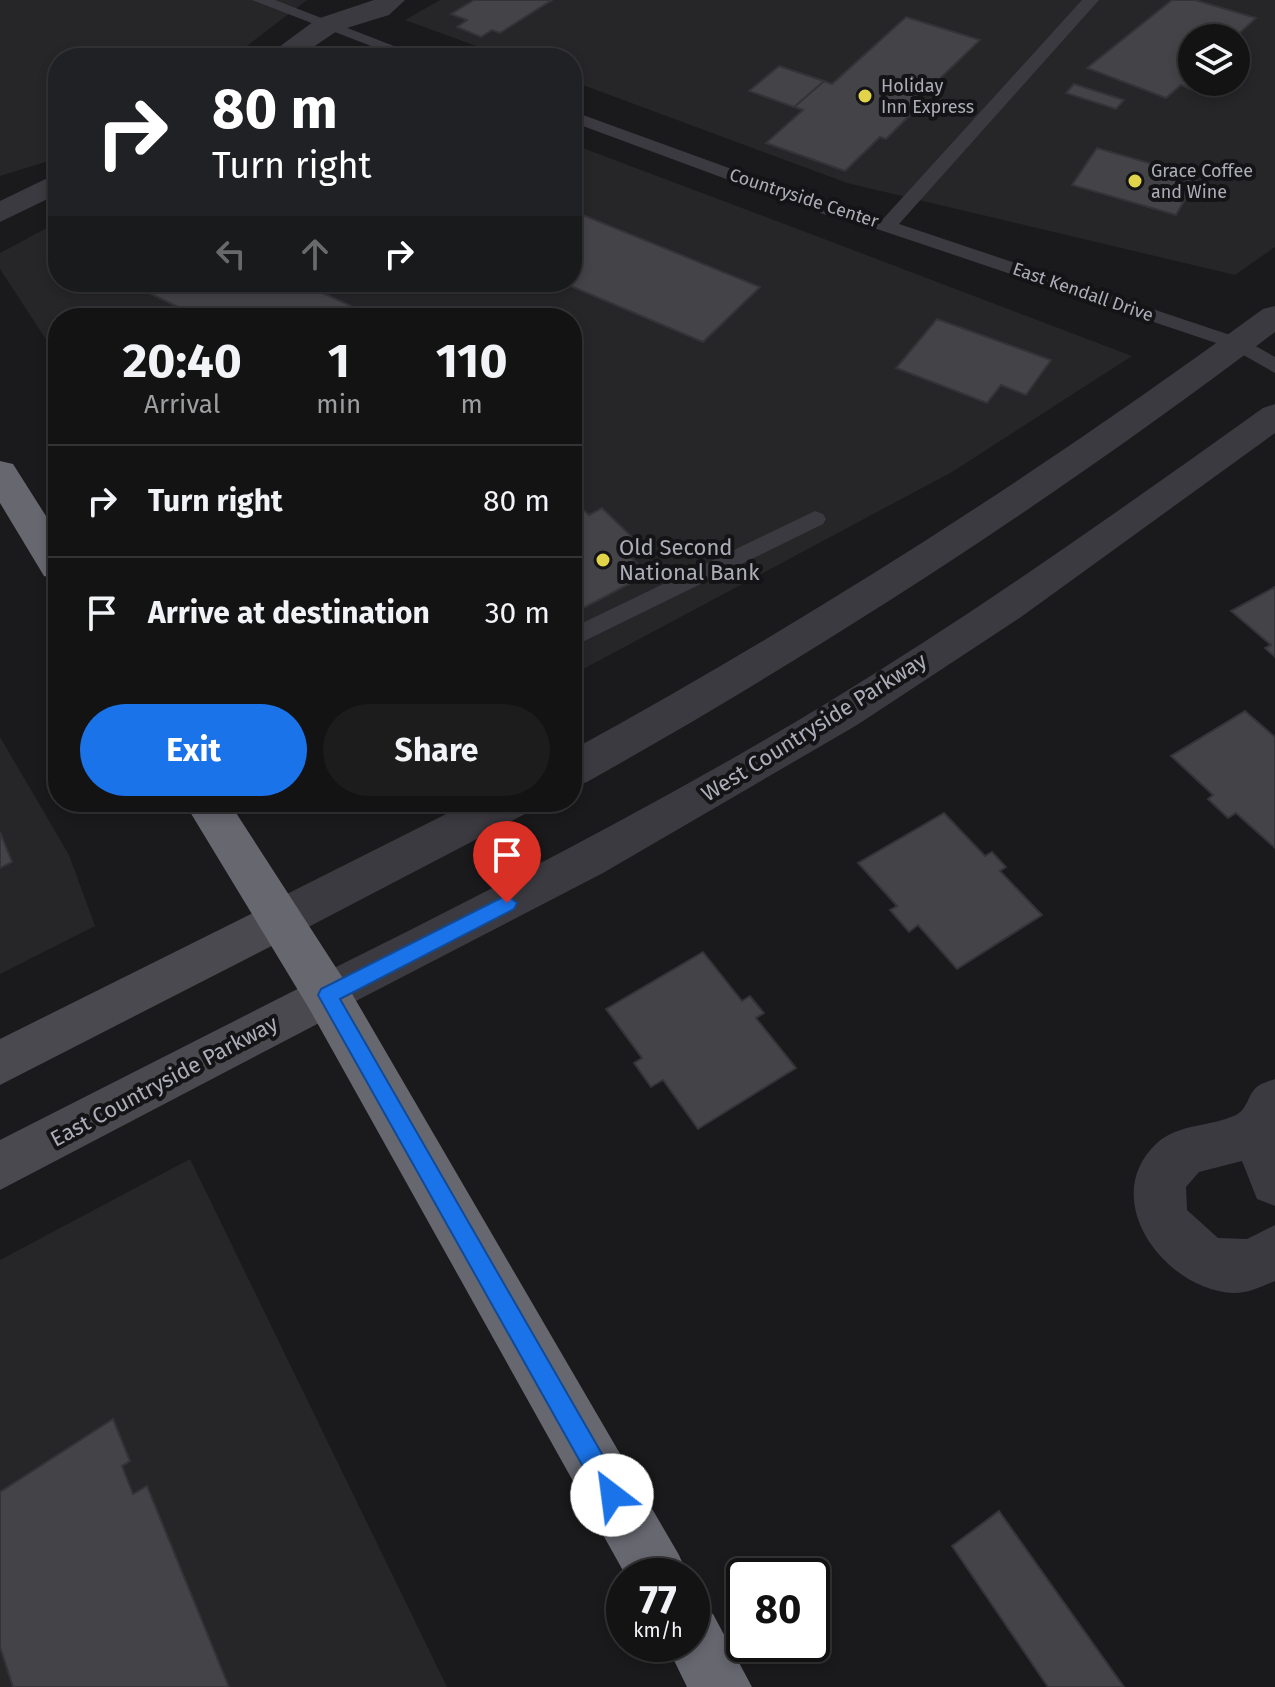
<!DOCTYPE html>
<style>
:root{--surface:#141314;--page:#1d1c1d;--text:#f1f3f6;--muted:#9d9ea0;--line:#333234;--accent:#1a73e8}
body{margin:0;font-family:"Fira Sans",sans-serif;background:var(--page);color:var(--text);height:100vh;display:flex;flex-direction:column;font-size:30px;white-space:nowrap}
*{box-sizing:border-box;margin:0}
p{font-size:26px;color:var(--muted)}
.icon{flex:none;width:44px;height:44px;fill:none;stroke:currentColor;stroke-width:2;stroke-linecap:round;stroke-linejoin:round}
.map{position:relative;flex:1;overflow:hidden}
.side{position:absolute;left:48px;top:308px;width:534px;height:504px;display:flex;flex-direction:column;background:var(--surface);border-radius:32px;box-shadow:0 4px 12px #0003,0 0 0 2px var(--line)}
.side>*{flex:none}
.guide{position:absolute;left:48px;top:48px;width:534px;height:244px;border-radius:32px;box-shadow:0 4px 12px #0003,0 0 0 2px var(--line);background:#202124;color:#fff;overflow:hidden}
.fabs{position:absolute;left:1178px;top:24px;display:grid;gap:16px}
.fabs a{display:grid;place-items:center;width:72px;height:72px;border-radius:50%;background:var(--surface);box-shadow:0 4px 12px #0003,0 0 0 2px var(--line);font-size:40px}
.speed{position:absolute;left:606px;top:1558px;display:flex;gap:16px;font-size:40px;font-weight:700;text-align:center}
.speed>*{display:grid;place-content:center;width:104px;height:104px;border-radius:50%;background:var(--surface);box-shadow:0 4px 12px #0003,0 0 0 2px var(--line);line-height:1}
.speed small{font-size:20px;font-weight:400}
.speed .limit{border:4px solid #111;border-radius:12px;background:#fff;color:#111}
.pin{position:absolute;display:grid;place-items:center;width:68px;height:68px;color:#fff;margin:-82px -34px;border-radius:50% 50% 50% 0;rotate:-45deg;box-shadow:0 0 8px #0007}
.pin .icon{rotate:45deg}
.me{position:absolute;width:88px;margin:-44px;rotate:330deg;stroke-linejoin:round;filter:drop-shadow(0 0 6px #0008)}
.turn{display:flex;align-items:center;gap:28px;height:168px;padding:0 32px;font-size:36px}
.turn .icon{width:104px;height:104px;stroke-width:2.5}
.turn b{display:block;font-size:56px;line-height:68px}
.lanes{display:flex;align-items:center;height:76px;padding:0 32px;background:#0003;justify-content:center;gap:40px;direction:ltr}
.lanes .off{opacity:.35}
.eta{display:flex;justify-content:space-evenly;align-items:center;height:136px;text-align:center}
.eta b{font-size:48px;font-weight:700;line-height:56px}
.button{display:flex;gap:16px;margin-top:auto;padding:16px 32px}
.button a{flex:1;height:92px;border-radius:48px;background:var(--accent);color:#fff;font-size:32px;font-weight:700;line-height:92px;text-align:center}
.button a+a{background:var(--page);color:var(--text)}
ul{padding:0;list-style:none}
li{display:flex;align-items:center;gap:24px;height:112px;padding:0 32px;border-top:2px solid var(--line)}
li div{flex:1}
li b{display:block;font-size:30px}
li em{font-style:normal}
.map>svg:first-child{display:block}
.built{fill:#262528;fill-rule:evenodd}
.building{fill:#444348;stroke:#343337;stroke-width:2}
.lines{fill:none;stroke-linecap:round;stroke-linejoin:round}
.lane{fill:#3b3a40;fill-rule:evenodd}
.street{fill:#3b3a40;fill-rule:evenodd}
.secondary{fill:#49494f;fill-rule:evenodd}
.highway{fill:#676770;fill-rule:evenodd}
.route{fill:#1a73e8;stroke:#114b97;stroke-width:2}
.poi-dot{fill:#e2d44a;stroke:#141416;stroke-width:3}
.labels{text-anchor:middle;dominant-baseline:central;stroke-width:8;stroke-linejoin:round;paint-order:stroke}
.far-poi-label{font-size:18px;fill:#adadb9;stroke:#141416;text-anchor:start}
.far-street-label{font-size:18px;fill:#adadb9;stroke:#141416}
.poi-label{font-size:22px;fill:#adadb9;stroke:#141416;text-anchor:start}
.street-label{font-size:22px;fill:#adadb9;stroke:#141416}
</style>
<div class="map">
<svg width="1275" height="1687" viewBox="0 0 1275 1687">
<rect width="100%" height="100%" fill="#1a191b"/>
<g class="built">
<path d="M 0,0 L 307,0 L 231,58 L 58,58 L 58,158 L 0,176 Z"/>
<path d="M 440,0 L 1275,0 L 1275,247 L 1235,275 L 847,183 L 572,81 L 572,58 L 509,58 L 405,20 ZM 1192,38 L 1236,38 L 1236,82 L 1192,82 Z"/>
<path d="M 572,144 L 832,242 L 1132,356 L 952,472 L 572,675 L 572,318 L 58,318 L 58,358 L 0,269 L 0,253 L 58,222 L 58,282 L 572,282 Z"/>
<path d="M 0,737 L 69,855 L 95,926 L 0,974 Z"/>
<path d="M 190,1159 L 447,1687 L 0,1687 L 0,1260 Z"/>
</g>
<g class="building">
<path d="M 474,0 L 552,0 L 500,33 L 492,30 L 481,37 L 457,27 L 467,20 L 451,14 Z"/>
<path d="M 1172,0 L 1195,0 L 1256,18 L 1234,38 L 1192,38 L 1192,82 L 1197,82 L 1190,89 L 1181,85 L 1166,98 L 1087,68 Z"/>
<path d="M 906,17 L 980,40 L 906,111 L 912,113 L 886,139 L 880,137 L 845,171 L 766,143 L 803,110 L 794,107 L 824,81 L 832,84 Z"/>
<path d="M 779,66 L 824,81 L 794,107 L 749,91 Z"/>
<path d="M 1074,84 L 1124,100 L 1116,109 L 1066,93 Z"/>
<path d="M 1097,148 L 1198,177 L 1176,215 L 1072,185 Z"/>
<path d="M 578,213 L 760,287 L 703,342 L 561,282 L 572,282 L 572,218 Z"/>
<path d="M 126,282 L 299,282 L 373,316 L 201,318 Z"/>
<path d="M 937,319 L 1051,360 L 1026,395 L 1001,385 L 987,403 L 896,368 Z"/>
<path d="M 572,499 L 589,515 L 602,508 L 634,539 L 620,547 L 648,574 L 572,614 Z"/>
<path d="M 1275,587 L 1275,657 L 1265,648 L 1271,645 L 1231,611 Z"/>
<path d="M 1245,711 L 1275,737 L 1275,848 L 1236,813 L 1228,818 L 1208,799 L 1213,795 L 1171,756 Z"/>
<path d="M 944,813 L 985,856 L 992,852 L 1006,867 L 1000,871 L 1042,915 L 957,969 L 918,925 L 909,932 L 890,910 L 897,906 L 858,863 Z"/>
<path d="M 0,832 L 12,862 L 0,868 Z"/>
<path d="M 703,952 L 742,1001 L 750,996 L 764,1013 L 756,1018 L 796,1068 L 698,1129 L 663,1080 L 651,1087 L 634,1063 L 642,1058 L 606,1009 Z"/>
<path d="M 113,1419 L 130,1461 L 122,1466 L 133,1494 L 147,1486 L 229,1687 L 13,1687 L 0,1647 L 0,1492 Z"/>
<path d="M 999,1511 L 1124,1687 L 1048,1687 L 952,1546 Z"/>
</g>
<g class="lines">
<g class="lane">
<path d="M 252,0 L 275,0 L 425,58 L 402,58 Z"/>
<path d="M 1082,0 L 1099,0 L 899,224 L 1245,340 L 1275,357 L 1275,373 L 1231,348 L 880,230 L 813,211 L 572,122 L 572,111 L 825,203 L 883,219 Z"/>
<path d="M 815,511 L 823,514 L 826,519 L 823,524 L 572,647 L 572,628 Z"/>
</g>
<g class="street">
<path d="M 374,0 L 405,0 L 389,15 L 337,31 L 297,58 L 264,58 L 317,19 Z"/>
<path d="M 58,173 L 58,194 L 0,222 L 0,201 Z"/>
<path d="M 1275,306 L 1275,332 C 1056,498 827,647 587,782 L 572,787 L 572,750 C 813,618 1042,471 1263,309 Z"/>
<path d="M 1275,404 L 1275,433 L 1021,617 L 857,725 L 603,873 L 327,1016 L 310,1010 L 303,995 L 310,980 C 485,893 660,804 827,703 C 977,612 1120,510 1263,408 Z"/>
<path d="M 470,802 L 532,802 L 525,814 L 295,934 L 279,940 L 263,934 L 256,920 L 263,906 Z"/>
<path d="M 1275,1079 L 1275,1206 L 1257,1199 L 1242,1161 L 1199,1172 L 1186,1187 L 1187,1210 L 1218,1238 L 1247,1239 L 1275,1225 L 1275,1281 C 1262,1286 1249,1293 1234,1293 C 1166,1291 1097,1200 1156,1144 C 1178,1123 1211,1127 1236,1115 C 1248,1109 1248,1093 1258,1086 C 1262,1083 1270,1081 1275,1079 Z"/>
</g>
<g class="secondary">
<path d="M 279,900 L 295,906 L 302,920 L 295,934 L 0,1085 L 0,1039 Z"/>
<path d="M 327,974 L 344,980 L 351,995 L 344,1010 L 0,1190 L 0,1140 Z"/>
</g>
<g class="highway">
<path d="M 0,461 L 13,464 L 58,535 L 58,580 L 44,576 L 0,503 Z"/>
<path d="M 184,802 L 229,802 L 344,980 L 679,1555 L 688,1576 L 626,1576 L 310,1010 Z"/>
<path d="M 692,1605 L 713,1614 L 752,1687 L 687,1687 L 666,1644 L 692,1644 Z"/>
</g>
</g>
<path class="route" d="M 507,895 L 517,903 L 514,909 L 340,999 L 621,1487 L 624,1495 L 621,1504 L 612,1507 L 604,1504 L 318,995 L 321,989 Z"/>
<g class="poi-dot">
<circle cx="865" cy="96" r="8"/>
<circle cx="1135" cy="181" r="8"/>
<circle cx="603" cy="560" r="8"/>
</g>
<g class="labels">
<g class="far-poi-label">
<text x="881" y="86">Holiday<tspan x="881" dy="21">Inn Express</tspan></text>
<text x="1151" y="171">Grace Coffee<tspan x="1151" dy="21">and Wine</tspan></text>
</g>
<g class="far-street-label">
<text transform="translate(804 198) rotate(18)">Countryside Center</text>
<text transform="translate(1083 292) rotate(19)">East Kendall Drive</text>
</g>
<g class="poi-label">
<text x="619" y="547">Old Second<tspan x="619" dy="25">National Bank</tspan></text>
</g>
<g class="street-label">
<text transform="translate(814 727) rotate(-32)">West Countryside Parkway</text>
<text transform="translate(164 1081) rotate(-28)">East Countryside Parkway</text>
</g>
</g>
</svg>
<div class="fabs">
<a><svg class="icon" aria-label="layers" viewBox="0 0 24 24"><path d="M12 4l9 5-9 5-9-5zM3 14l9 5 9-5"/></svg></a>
</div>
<div class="speed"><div>77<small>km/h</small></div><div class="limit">80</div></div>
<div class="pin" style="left:507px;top:903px;background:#d93025"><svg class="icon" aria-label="arrive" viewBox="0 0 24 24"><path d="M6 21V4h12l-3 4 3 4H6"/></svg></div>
<svg class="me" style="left:612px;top:1495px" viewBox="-20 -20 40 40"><circle r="19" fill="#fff"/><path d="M0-13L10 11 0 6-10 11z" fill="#1a73e8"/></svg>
<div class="guide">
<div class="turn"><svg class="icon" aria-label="right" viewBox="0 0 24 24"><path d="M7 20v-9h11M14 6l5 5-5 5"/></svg><div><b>80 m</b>Turn right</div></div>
<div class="lanes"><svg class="icon off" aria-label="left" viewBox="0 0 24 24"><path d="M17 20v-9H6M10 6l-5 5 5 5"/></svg><svg class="icon off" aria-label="ahead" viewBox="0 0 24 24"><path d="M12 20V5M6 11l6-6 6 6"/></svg><svg class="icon" aria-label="right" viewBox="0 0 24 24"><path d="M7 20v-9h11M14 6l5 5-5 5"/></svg></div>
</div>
<section class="side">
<div class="eta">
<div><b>20:40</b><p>Arrival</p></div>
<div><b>1</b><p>min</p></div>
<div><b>110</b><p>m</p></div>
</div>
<ul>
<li><svg class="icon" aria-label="right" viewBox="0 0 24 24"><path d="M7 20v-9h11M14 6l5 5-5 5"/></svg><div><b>Turn right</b></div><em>80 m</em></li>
<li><svg class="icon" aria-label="arrive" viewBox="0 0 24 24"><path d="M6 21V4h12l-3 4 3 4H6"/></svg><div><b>Arrive at destination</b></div><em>30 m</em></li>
</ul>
<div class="button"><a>Exit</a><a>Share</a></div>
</section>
</div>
